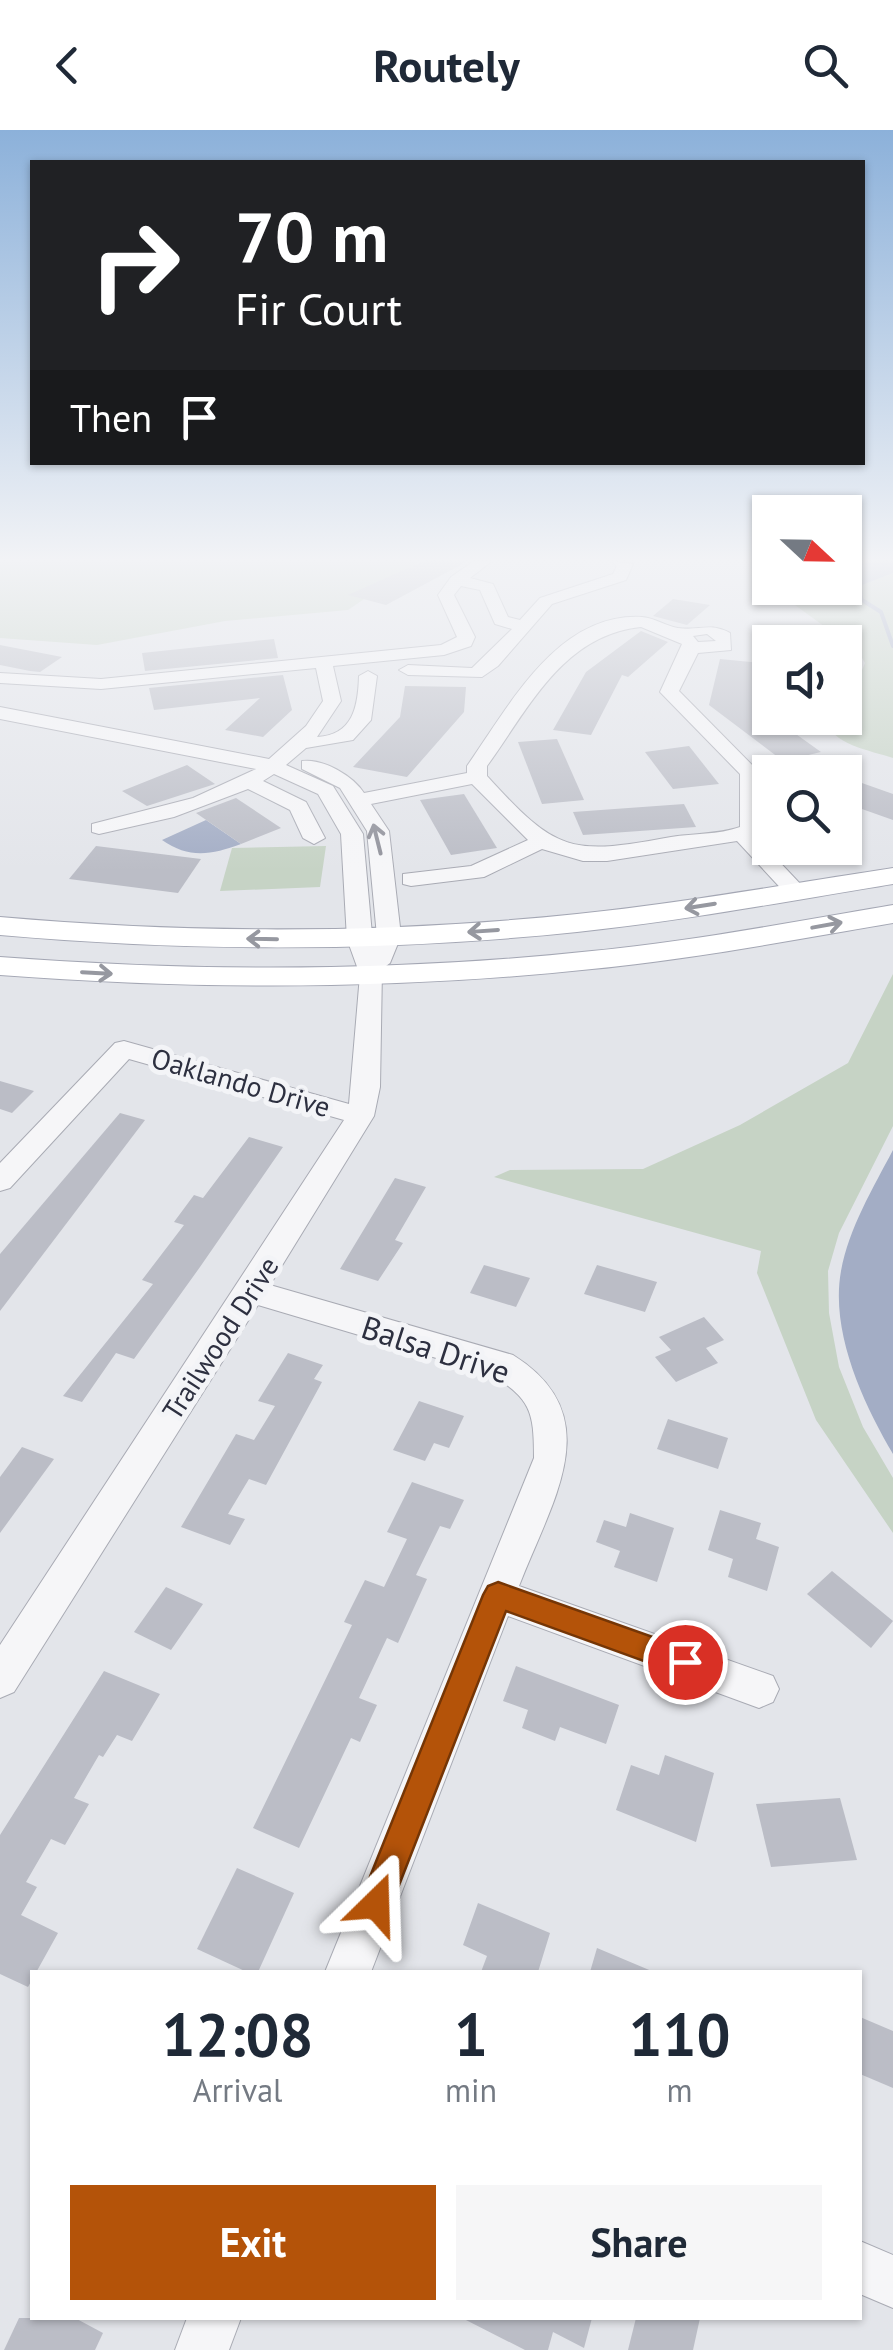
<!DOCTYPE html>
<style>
:root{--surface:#fff;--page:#f6f6f7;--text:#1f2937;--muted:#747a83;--accent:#b45309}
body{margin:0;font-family:"PT Sans",sans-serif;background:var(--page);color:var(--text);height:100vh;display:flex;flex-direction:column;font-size:38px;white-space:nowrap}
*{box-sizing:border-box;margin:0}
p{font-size:32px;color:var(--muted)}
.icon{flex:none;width:55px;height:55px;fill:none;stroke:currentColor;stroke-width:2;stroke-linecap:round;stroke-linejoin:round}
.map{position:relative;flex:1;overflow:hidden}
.details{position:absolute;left:30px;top:1840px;width:832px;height:350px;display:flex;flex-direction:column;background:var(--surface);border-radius:0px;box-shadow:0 2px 8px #0004}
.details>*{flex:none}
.hud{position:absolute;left:30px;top:30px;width:835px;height:305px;border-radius:0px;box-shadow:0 2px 8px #0004;background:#202124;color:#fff;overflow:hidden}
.needle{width:65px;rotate:112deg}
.tools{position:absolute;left:752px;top:365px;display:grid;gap:20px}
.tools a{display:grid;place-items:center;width:110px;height:110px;border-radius:0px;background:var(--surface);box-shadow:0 2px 8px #0004;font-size:50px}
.pin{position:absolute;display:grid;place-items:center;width:85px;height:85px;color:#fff;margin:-42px;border:5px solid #fff;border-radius:50%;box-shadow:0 2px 10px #0007}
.me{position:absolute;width:110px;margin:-55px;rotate:22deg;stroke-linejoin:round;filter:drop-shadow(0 0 8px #0008)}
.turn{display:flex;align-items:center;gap:35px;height:210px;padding:0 40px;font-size:45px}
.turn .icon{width:130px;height:130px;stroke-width:2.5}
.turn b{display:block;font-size:70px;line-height:85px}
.then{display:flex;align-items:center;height:95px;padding:0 40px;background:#0003;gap:20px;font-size:38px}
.eta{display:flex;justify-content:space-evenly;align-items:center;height:170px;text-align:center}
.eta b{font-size:60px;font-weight:700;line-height:70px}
.action{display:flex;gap:20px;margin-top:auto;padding:20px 40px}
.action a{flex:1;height:115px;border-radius:0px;background:var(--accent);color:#fff;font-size:40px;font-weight:700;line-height:115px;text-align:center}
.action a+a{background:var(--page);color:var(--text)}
header{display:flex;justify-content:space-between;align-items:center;height:130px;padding:0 40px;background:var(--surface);font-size:45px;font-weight:700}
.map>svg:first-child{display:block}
.green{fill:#c6d3c5}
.water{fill:#a3adc5}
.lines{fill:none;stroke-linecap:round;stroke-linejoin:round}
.stream{stroke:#a3adc5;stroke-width:4}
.building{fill:#bbbdc6}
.minor-casing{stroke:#a9abb4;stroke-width:2}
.major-casing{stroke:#a4a7b4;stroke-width:2}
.minor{fill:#f6f6f8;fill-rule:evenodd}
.major{fill:#fff;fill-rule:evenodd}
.oneway{stroke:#92939c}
.oneway2{stroke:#9698a0}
.route{fill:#b45309;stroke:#753606;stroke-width:2.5}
.labels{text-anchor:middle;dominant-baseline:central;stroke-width:10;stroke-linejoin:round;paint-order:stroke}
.street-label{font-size:28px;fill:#2d3040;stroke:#f3f4f7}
.near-street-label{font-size:32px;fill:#2d3040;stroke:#f3f4f7}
</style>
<header><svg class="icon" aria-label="back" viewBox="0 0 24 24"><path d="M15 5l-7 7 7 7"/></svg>Routely<svg class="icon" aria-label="search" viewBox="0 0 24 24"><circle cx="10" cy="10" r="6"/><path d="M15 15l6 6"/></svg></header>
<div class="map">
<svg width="893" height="2220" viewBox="0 0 893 2220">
<rect width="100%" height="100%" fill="#e3e5ea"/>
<g class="green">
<path d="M 0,431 L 420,431 L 348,480 L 225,491 L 97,515 L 0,508 Z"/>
<path d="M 893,443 L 893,628 C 869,620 832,615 824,588 L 845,588 L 845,558 L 857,552 L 865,533 L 858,521 L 795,475 L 795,458 L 818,458 L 863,468 L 861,455 Z"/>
<path d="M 326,716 L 320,757 L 220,761 L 232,718 Z"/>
<path d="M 893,844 L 893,996 L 839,1103 L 828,1141 L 829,1183 L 839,1237 L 863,1297 L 893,1348 L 893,1403 L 816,1290 L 757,1143 L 761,1121 L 494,1047 L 510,1040 L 643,1039 L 740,995 L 848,933 Z"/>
</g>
<g class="water">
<path d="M 845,431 L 893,431 L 893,443 L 862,455 L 863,469 L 818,458 L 845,458 Z"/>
<path d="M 206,690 L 241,714 C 211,725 189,729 162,710 Z"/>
<path d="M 893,1020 L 893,1324 C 863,1273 830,1202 841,1141 C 849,1098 873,1058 893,1020 Z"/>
</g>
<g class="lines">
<path class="stream" d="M 843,458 L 881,482 L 893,516"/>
</g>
<g class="building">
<path d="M 424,431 L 468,431 L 386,475 L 348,465 Z"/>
<path d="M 673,469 L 710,475 L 687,495 L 653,486 Z"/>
<path d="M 641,501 L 668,512 L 628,547 L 622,545 L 591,605 L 553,600 L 586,542 Z"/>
<path d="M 274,509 L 278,528 L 145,541 L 142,523 Z"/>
<path d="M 0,515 L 62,527 L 40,542 L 30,541 L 0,535 Z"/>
<path d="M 720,529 L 761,533 L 754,574 L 821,622 L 783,631 L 709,575 Z"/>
<path d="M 283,545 L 292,580 L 263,607 L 225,600 L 260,568 L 154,580 L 149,558 Z"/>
<path d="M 405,556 L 466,557 L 464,582 L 407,647 L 353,637 L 400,587 Z"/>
<path d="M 557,609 L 584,670 L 542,674 L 518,612 Z"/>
<path d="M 689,616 L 719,654 L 673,659 L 645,622 Z"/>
<path d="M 187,635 L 215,654 L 147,676 L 122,661 Z"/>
<path d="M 845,647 L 893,664 L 893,690 L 845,673 Z"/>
<path d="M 464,664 L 497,718 L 451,725 L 420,670 Z"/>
<path d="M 236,668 L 281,698 L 241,714 L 196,683 Z"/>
<path d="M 684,674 L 696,697 L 583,705 L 573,682 Z"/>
<path d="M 96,716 L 201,729 L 178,763 L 69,749 Z"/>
<path d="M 0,951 L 34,961 L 12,983 L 0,979 Z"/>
<path d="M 120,983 L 145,990 L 0,1181 L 0,1124 Z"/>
<path d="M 249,1007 L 283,1017 L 200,1137 L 134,1229 L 116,1223 L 82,1272 L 63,1266 L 153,1154 L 142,1150 L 184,1095 L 174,1092 L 194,1065 L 203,1068 Z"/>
<path d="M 395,1048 L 426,1057 L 395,1110 L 403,1113 L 378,1151 L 340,1139 Z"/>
<path d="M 484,1135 L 530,1148 L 516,1177 L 470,1163 Z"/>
<path d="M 597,1135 L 657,1152 L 645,1182 L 584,1164 Z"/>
<path d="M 704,1187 L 724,1210 L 706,1218 L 718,1233 L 676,1252 L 655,1227 L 671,1220 L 659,1207 Z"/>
<path d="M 288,1223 L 323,1235 L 314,1249 L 322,1252 L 266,1355 L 249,1349 L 228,1384 L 245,1389 L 230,1415 L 181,1397 L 236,1304 L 254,1310 L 275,1276 L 258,1271 Z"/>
<path d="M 419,1271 L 464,1286 L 449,1318 L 434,1313 L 425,1331 L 393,1320 Z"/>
<path d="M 668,1289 L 728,1308 L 718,1339 L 657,1319 Z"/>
<path d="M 22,1317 L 54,1329 L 0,1403 L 0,1347 Z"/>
<path d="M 412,1352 L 464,1370 L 450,1399 L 440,1396 L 416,1445 L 427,1449 L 398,1513 L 387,1508 L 359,1568 L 377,1575 L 360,1612 L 351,1608 L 299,1718 L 253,1698 L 352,1495 L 344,1492 L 365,1450 L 384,1457 L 407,1409 L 387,1402 Z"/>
<path d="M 720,1380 L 761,1393 L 756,1409 L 779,1417 L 767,1461 L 728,1447 L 733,1429 L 708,1420 Z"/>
<path d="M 630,1383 L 674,1398 L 657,1452 L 614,1437 L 620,1421 L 596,1412 L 604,1390 L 626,1397 Z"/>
<path d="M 832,1441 L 893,1491 L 871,1518 L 807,1464 Z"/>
<path d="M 166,1457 L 203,1474 L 171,1520 L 134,1502 Z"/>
<path d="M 516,1536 L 619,1575 L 606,1614 L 560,1597 L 555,1611 L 522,1598 L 528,1580 L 503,1571 Z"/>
<path d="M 104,1541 L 160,1564 L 132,1611 L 117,1605 L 103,1627 L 99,1625 L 74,1668 L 89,1674 L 65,1715 L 51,1709 L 26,1752 L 37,1757 L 21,1785 L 58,1803 L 28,1857 L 0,1844 L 0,1705 Z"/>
<path d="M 665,1625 L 714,1643 L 696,1712 L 616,1680 L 631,1635 L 659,1645 Z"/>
<path d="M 840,1668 L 857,1730 L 771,1737 L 756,1674 Z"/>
<path d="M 237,1738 L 294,1763 L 258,1842 L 247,1842 L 197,1819 Z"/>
<path d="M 478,1773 L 550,1803 L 538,1842 L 481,1842 L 487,1826 L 463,1815 Z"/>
<path d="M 597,1818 L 654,1842 L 590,1842 Z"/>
<path d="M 860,1887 L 893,1901 L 893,1958 L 860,1944 Z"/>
<path d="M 19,2188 L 75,2188 L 103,2203 L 95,2220 L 4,2220 Z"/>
<path d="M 462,2188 L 592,2188 L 584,2218 L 553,2202 L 548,2220 L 525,2220 Z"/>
<path d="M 636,2188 L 700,2188 L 693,2220 L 628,2220 Z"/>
</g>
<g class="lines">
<defs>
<g id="minor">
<path d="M 474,431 L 492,431 L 470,448 L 493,454 L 508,487 L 520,490 L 540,468 L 613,444 L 617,436 L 611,431 L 633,434 L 626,450 L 552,474 L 498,536 L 482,547 L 408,545 L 399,540 L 408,535 L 472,538 L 512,499 L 495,494 L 480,460 L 461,456 L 454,465 L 475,507 L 471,516 L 444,525 L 333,536 L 341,571 L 317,607 C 353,605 358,577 359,546 L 368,541 L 377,546 L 371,590 L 353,610 L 306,618 L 286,635 L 333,656 L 363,704 L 373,816 L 377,806 L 367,701 L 340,658 L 302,639 L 302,631 C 323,628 353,646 364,663 L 467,643 L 467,636 C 508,578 557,482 642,487 C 655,488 666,496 678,498 C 700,501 709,492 730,503 L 731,520 L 698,523 L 679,561 L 760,643 L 762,700 L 755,706 L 807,761 L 796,768 L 788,766 L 737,711 L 607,731 L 583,731 L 542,719 L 484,747 L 411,756 L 403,754 L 403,744 L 471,736 L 528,710 L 472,654 L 371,674 L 389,701 L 401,806 L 390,833 L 382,839 L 380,957 L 374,986 L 270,1155 L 513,1225 C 611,1286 551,1372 519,1456 L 773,1546 L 779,1559 L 773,1572 L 759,1578 L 508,1486 L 371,1842 L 325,1842 L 534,1328 C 534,1281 531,1269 490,1244 L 258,1175 L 14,1562 L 0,1568 L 0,1515 L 344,990 L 129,929 L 10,1058 L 0,1061 L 0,1033 L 115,913 L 124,911 L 349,974 L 360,845 L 347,809 L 341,704 L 318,664 L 274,644 L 263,651 L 306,672 L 325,708 L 314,714 L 303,708 L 290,680 L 248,659 L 174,687 L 99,704 L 92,702 L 92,694 L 193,668 L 256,639 L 0,589 L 0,577 L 269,629 L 306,596 L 323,571 L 316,538 L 101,559 L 0,553 L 0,543 L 101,549 L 441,515 L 457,507 L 438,465 L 451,447 ZM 641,497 L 682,514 L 660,562 L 740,644 L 740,697 C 718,705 694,703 671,707 C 570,726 556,722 487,646 L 487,636 C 529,578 563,505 641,497 ZM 707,504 L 716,511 L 698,512 L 693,506 Z"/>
<path d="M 845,691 L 853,693 L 853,701 L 845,703 Z"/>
<path d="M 860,2111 L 893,2125 L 893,2178 L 860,2164 Z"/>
<path d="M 187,2188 L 241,2188 L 229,2220 L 175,2220 Z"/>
</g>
<g id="major">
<path d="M 893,738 L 893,754 C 788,771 683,791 577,802 C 385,822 193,822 0,805 L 0,787 C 193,804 385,804 577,784 C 683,773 788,754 893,738 Z"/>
<path d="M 893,775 L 893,793 C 793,810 693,829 592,839 C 395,860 197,860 0,845 L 0,827 C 197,842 395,842 592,821 C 693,811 793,792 893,775 Z"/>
</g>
</defs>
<use href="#minor" class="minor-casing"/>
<use href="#major" class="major-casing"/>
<use href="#minor" class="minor"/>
<use href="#major" class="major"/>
</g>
<defs><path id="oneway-shaft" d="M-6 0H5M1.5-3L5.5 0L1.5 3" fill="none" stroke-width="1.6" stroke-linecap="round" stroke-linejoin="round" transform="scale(2.5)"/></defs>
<use class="oneway" href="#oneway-shaft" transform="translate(377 709) rotate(-104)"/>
<g class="oneway2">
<use href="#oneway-shaft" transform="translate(700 776) rotate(171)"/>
<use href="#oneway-shaft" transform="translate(827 795) rotate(-10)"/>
<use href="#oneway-shaft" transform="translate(483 801) rotate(176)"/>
<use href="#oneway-shaft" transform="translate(262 809) rotate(-179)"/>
<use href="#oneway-shaft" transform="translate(97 843) rotate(3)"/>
</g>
<linearGradient id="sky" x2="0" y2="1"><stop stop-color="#8cb1da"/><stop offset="0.58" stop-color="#f2f3f6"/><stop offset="1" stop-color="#f2f3f6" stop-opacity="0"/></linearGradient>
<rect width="893" height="741" fill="url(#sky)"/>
<path class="route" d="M 498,1452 L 695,1522 L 700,1532 L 695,1542 L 685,1546 L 506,1481 L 387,1786 L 376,1791 L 364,1786 L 359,1774 L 483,1465 L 488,1456 Z"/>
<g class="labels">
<g class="street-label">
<text transform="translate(241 952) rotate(16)">Oaklando Drive</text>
<text transform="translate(220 1208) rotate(-57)">Trailwood Drive</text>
</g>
<g class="near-street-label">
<text transform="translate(436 1219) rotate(18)">Balsa Drive</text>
</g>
</g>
</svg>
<div class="tools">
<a><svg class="needle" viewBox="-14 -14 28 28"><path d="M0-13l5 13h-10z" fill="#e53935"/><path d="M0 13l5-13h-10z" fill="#747a83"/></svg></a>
<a><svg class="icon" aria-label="sound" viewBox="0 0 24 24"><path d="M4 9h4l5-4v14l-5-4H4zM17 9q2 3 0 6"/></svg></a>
<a><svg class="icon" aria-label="search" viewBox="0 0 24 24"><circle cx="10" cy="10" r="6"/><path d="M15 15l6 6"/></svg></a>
</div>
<div class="pin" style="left:685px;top:1532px;background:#d93025"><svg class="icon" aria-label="arrive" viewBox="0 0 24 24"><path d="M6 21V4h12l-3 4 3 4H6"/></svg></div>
<svg class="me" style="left:376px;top:1774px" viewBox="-20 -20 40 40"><path d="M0-17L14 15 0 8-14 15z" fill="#b45309" stroke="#fff" stroke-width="4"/></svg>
<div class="hud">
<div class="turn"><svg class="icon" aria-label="right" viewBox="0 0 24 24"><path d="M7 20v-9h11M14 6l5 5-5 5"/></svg><div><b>70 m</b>Fir Court</div></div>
<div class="then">Then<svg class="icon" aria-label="arrive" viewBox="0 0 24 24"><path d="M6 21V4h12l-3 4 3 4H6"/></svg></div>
</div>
<section class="details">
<div class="eta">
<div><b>12:08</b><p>Arrival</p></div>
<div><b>1</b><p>min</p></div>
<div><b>110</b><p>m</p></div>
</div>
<div class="action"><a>Exit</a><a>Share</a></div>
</section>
</div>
